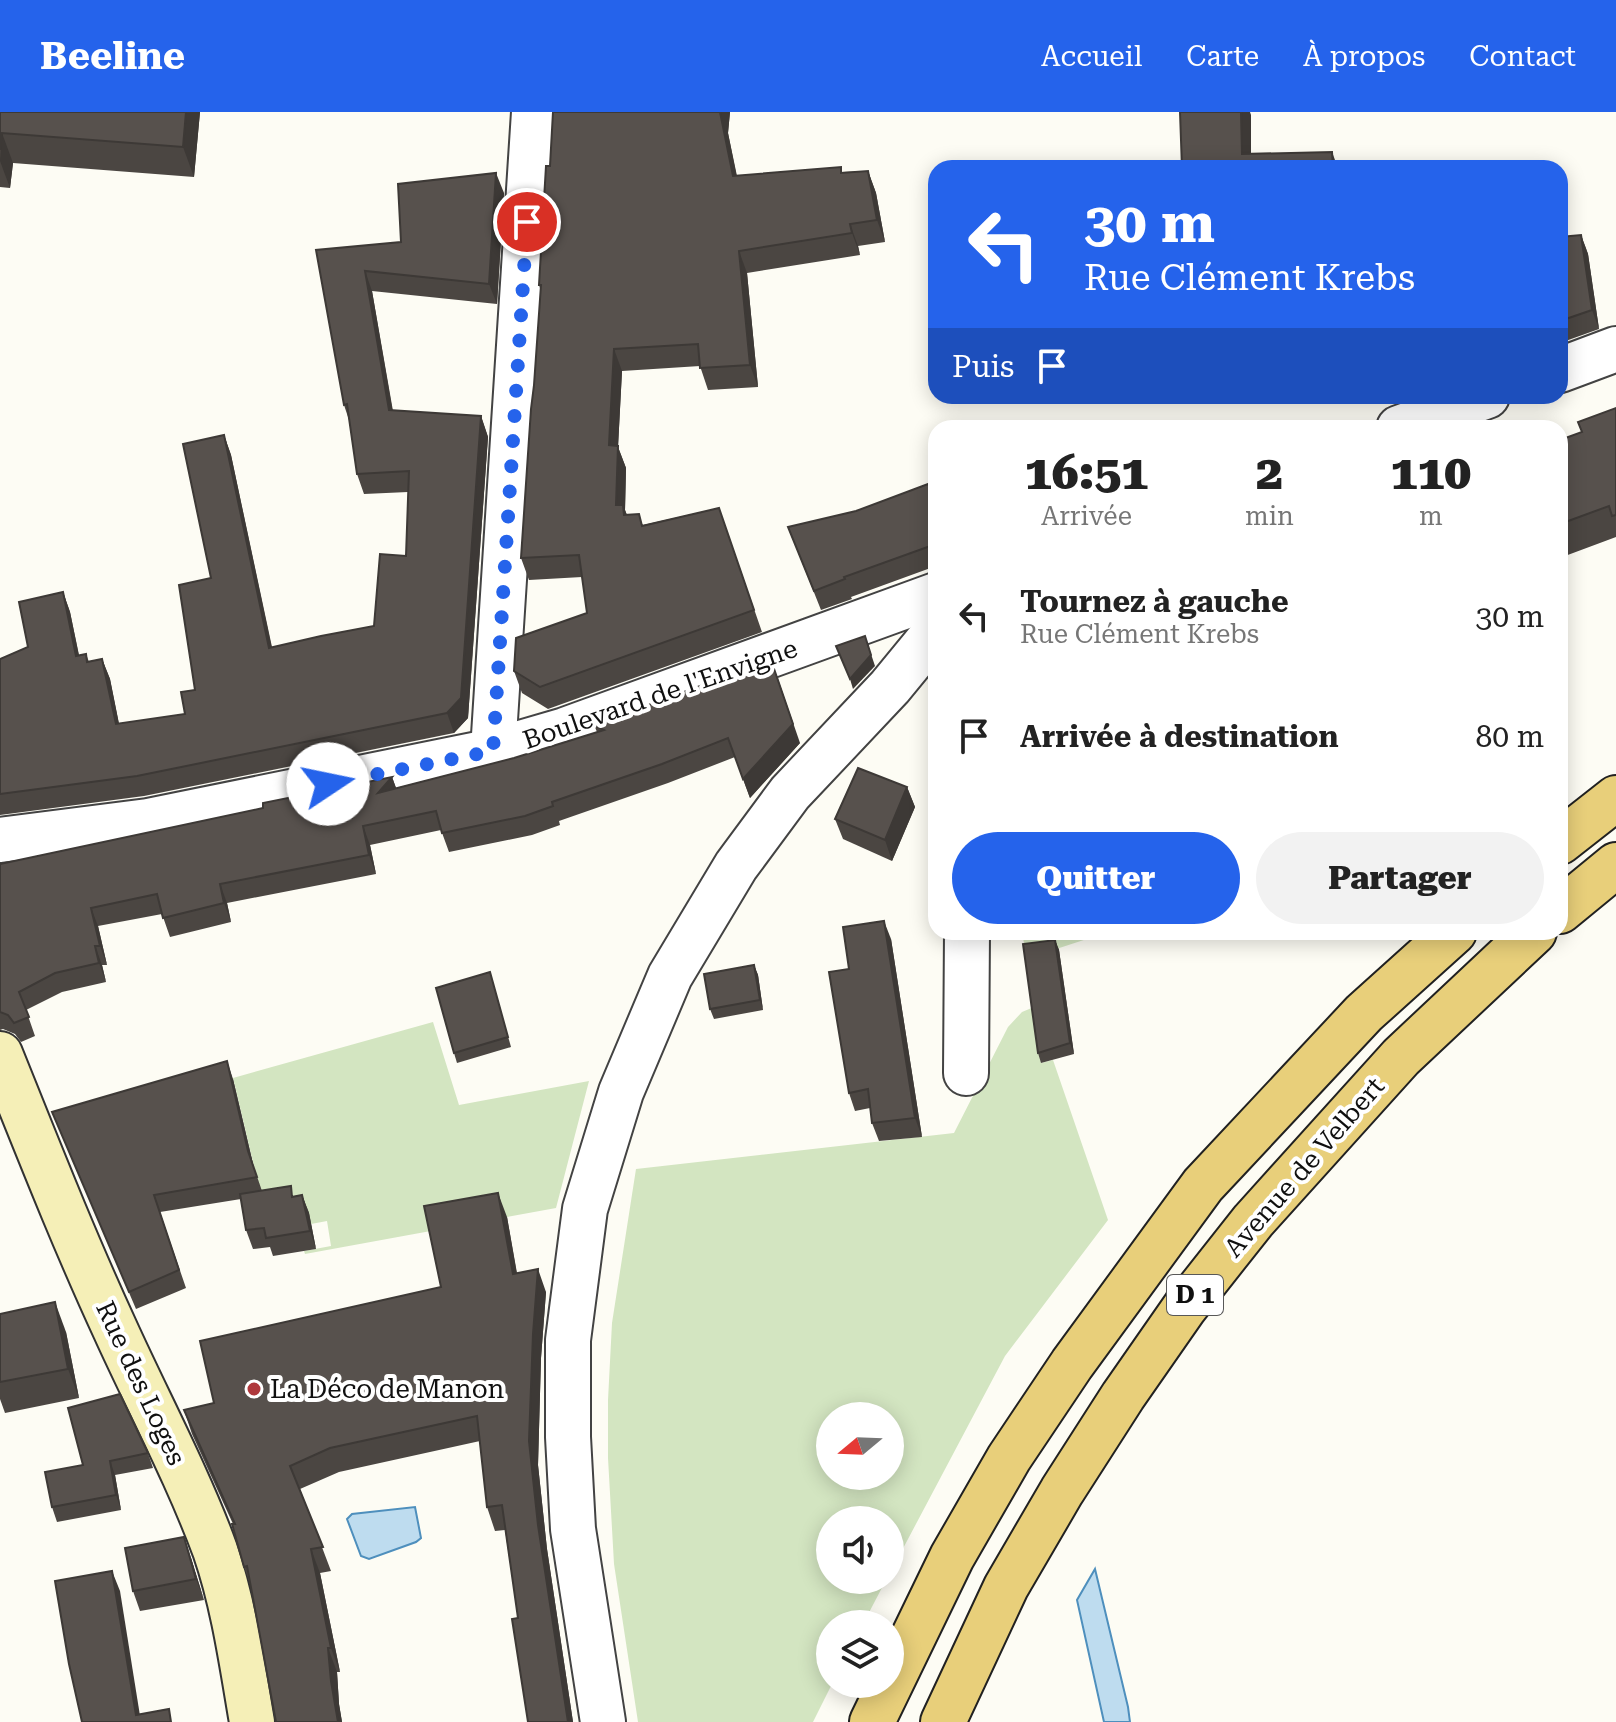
<!DOCTYPE html>
<html lang="fr">
<meta charset="utf-8">
<style>
:root{--surface:#fff;--page:#f2f2f2;--text:#222;--muted:#767676;--accent:#2563eb}
body{margin:0;font-family:"Roboto Serif",serif;background:var(--page);color:var(--text);height:100vh;display:flex;flex-direction:column;font-size:30px;white-space:nowrap}
*{box-sizing:border-box;margin:0}
p{font-size:26px;color:var(--muted)}
.icon{flex:none;width:44px;height:44px;fill:none;stroke:currentColor;stroke-width:2;stroke-linecap:round;stroke-linejoin:round}
.map{position:relative;flex:1;overflow:hidden}
.details{position:absolute;left:928px;top:308px;width:640px;height:520px;display:flex;flex-direction:column;background:var(--surface);border-radius:24px;box-shadow:0 4px 20px #0003}
.details>*{flex:none}
.top-card{position:absolute;left:928px;top:48px;width:640px;height:244px;border-radius:24px;box-shadow:0 4px 20px #0003;background:#2563eb;color:#fff;overflow:hidden}
.needle{width:52px;rotate:251deg}
.controls{position:absolute;left:816px;top:1290px;display:grid;gap:16px}
.controls a{display:grid;place-items:center;width:88px;height:88px;border-radius:50%;background:var(--surface);box-shadow:0 4px 20px #0003;font-size:40px}
.pin{position:absolute;display:grid;place-items:center;width:68px;height:68px;color:#fff;margin:-34px;border:4px solid #fff;border-radius:50%;box-shadow:0 2px 8px #0007}
.me{position:absolute;width:88px;margin:-44px;rotate:79deg;stroke-linejoin:round;filter:drop-shadow(0 0 6px #0008)}
.turn{display:flex;align-items:center;gap:28px;height:168px;padding:0 24px;font-size:36px}
.turn .icon{width:104px;height:104px;stroke-width:2.5}
.turn b{display:block;font-size:56px;line-height:68px}
.then{display:flex;align-items:center;height:76px;padding:0 24px;background:#0003;gap:16px;font-size:30px}
.eta{display:flex;justify-content:space-evenly;align-items:center;height:136px;text-align:center}
.eta b{font-size:48px;font-weight:800;line-height:56px}
.cta{display:flex;gap:16px;margin-top:auto;padding:16px 24px}
.cta a{flex:1;height:92px;border-radius:48px;background:var(--accent);color:#fff;font-size:32px;font-weight:800;line-height:92px;text-align:center}
.cta a+a{background:var(--page);color:var(--text)}
ul{padding:0;list-style:none}
li{display:flex;align-items:center;gap:24px;height:120px;padding:0 24px}
li div{flex:1}
li b{display:block;font-size:30px}
li em{font-style:normal}
header{display:flex;align-items:center;gap:48px;box-sizing:border-box;height:112px;padding:0 40px;background:var(--accent);color:#fff}
header strong{font-size:38px}
nav{display:flex;gap:44px;margin-inline-start:auto;font-size:28px}
.map>svg:first-child{display:block}
.green{fill:#d3e5c1;fill-rule:evenodd}
.water{fill:#bedcef;stroke:#4e8fbd;stroke-width:2}
.lines{fill:none;stroke-linecap:round;stroke-linejoin:round}
.street-casing{stroke:#434343;stroke-width:48}
.secondary-casing{stroke:#323232;stroke-width:48}
.primary-casing{stroke:#212121;stroke-width:48}
.street{stroke:#fff;stroke-width:44}
.secondary{stroke:#f5efb7;stroke-width:44}
.primary{stroke:#e8cf7a;stroke-width:44}
.wall{fill:#4b4642}
.shaded-wall{fill:#3d3936}
.building{fill:#57514d;stroke:#3d3936;stroke-width:2}
.route{stroke:#2563eb;stroke-width:14;stroke-dasharray:0 25.2}
.poi-dot{fill:#af383c;stroke:#fff;stroke-width:3}
.labels{text-anchor:middle;dominant-baseline:central;stroke-width:8;stroke-linejoin:round;paint-order:stroke}
.shield{fill:#fff;stroke:#585858;stroke-width:2}
.shield-label{font-size:24px;font-weight:bold;fill:#101010}
.street-label{font-size:26px;fill:#101010;stroke:#fff}
.poi-label{font-size:26px;fill:#101010;stroke:#fff;text-anchor:start}
</style>
<header>
<strong>Beeline</strong>
<nav><a>Accueil</a><a>Carte</a><a>À propos</a><a>Contact</a></nav>
</header>
<div class="map">
<svg width="1616" height="1610" viewBox="0 0 1616 1610">
<rect width="100%" height="100%" fill="#fdfcf4"/>
<g class="green">
<path d="M 1022,820 L 1092,820 L 1093,825 L 1044,841 L 1025,837 Z"/>
<path d="M 1034,895 L 1041,951 L 1053,948 L 1108,1108 L 1005,1244 L 890,1461 L 890,1408 L 830,1408 L 830,1468 L 886,1468 L 863,1512 L 830,1512 L 830,1572 L 832,1572 L 813,1610 L 638,1610 L 614,1452 L 608,1346 L 608,1288 L 612,1211 L 636,1057 L 954,1021 L 1008,915 L 1022,900 ZM 830,1304 L 890,1304 L 890,1364 L 830,1364 Z"/>
<path d="M 433,910 L 459,993 L 589,969 L 556,1096 L 305,1142 L 304,1139 L 331,1134 L 327,1109 L 311,1112 L 247,1100 L 255,1059 L 233,966 Z"/>
</g>
<g class="water">
<path d="M 415,1395 L 421,1426 L 416,1430 L 369,1447 L 361,1444 L 347,1407 L 352,1402 Z"/>
<path d="M 1095,1457 L 1128,1595 L 1130,1610 L 1104,1610 L 1077,1488 Z"/>
</g>
<g class="lines">
<defs>
<g id="street">
<path d="M 1560,258 L 1616,237"/>
<path d="M 1399,316 L 1487,284"/>
<path d="M 493,639 L 534,0"/>
<path d="M 0,728 L 148,709 L 493,639 L 565,618 L 936,483"/>
<path d="M 966,961 L 967,820"/>
<path d="M 603,1610 L 573,1417 L 568,1325 L 568,1228 L 585,1097 L 621,980 L 670,864 L 736,754 L 790,681 L 890,575 L 936,519"/>
</g>
<path id="secondary" d="M 0,942 C 37,1034 73,1126 115,1217 C 148,1290 187,1362 215,1438 C 234,1493 242,1552 252,1610"/>
<g id="primary">
<path d="M 1560,730 L 1616,686"/>
<path d="M 1560,799 L 1616,753"/>
<path d="M 872,1610 L 952,1445 L 1009,1346 L 1072,1252 L 1203,1073 L 1364,901 L 1454,820"/>
<path d="M 943,1610 L 1006,1475 L 1062,1379 L 1123,1284 L 1185,1195 L 1253,1109 L 1401,945 L 1534,820"/>
</g>
</defs>
<use href="#street" class="street-casing"/>
<use href="#secondary" class="secondary-casing"/>
<use href="#primary" class="primary-casing"/>
<use href="#street" class="street"/>
<use href="#secondary" class="secondary"/>
<use href="#primary" class="primary"/>
</g>
<g class="wall">
<path d="M 0,0 L 200,0 L 194,65 L 13,51 L 10,76 L 0,75 Z"/>
<path d="M 553,0 L 730,0 L 728,21 L 737,64 L 868,59 L 876,81 L 885,130 L 858,134 L 860,143 L 747,161 L 758,275 L 708,278 L 700,254 L 622,259 L 618,335 L 626,356 L 625,398 L 627,403 L 643,413 L 719,396 L 762,520 L 548,597 L 522,581 L 514,559 L 587,501 L 582,465 L 529,468 L 521,446 L 541,179 L 539,173 L 550,54 Z"/>
<path d="M 504,81 L 497,192 L 372,179 L 393,299 L 481,304 L 488,325 L 468,606 L 454,621 L 144,684 L 0,703 L 0,547 L 28,535 L 63,480 L 70,500 L 79,543 L 86,542 L 89,550 L 102,547 L 110,567 L 119,612 L 185,602 L 195,578 L 211,466 L 224,323 L 231,343 L 272,535 L 374,514 L 406,444 L 408,380 L 364,382 L 357,362 L 349,308 L 344,293 L 316,138 L 401,130 Z"/>
<path d="M 1581,123 L 1588,142 L 1599,217 L 1560,231 L 1560,125 Z"/>
<path d="M 1398,284 L 1411,284 L 1400,288 Z"/>
<path d="M 1616,296 L 1616,425 L 1565,444 L 1560,430 L 1560,328 L 1582,320 Z"/>
<path d="M 936,373 L 936,454 L 851,485 L 852,487 L 821,498 L 788,415 L 856,399 Z"/>
<path d="M 594,613 L 800,631 L 750,686 L 735,645 L 668,671 L 559,709 L 560,713 L 532,723 L 449,740 L 441,718 L 370,733 L 376,762 L 227,791 L 231,810 L 170,825 L 162,802 L 98,814 L 107,853 L 102,853 L 106,870 L 62,880 L 26,898 L 35,924 L 21,930 L 15,922 L 3,917 L 0,918 L 0,752 L 263,696 L 392,665 L 396,676 L 514,646 L 597,620 Z"/>
<path d="M 907,675 L 915,695 L 892,749 L 843,727 L 835,707 Z"/>
<path d="M 891,827 L 922,1025 L 879,1029 L 872,1011 L 870,996 L 855,999 L 849,981 L 849,857 Z"/>
<path d="M 1055,828 L 1059,838 L 1074,942 L 1041,951 L 1038,941 Z"/>
<path d="M 754,853 L 758,863 L 763,898 L 714,907 L 710,897 Z"/>
<path d="M 490,860 L 511,935 L 457,951 L 454,941 Z"/>
<path d="M 233,967 L 254,1056 L 262,1079 L 294,1084 L 302,1083 L 309,1101 L 316,1137 L 273,1144 L 270,1135 L 253,1137 L 246,1118 L 241,1087 L 160,1100 L 186,1176 L 136,1197 L 52,1000 Z"/>
<path d="M 507,1105 L 517,1161 L 546,1180 L 541,1246 L 538,1353 L 547,1437 L 573,1610 L 528,1610 L 518,1506 L 505,1418 L 495,1419 L 487,1395 L 480,1329 L 339,1360 L 300,1377 L 331,1459 L 320,1461 L 340,1560 L 337,1560 L 339,1592 L 342,1610 L 276,1610 L 250,1472 L 244,1455 L 233,1412 L 192,1322 L 184,1298 L 214,1291 L 441,1175 Z"/>
<path d="M 0,1202 L 66,1220 L 79,1286 L 5,1301 L 0,1287 Z"/>
<path d="M 148,1341 L 153,1356 L 115,1363 L 121,1398 L 57,1410 L 52,1395 L 45,1360 Z"/>
<path d="M 191,1446 L 204,1488 L 140,1499 L 133,1479 Z"/>
</g>
<g class="shaded-wall">
<path d="M 186,0 L 200,0 L 194,65 L 183,35 Z"/>
<path d="M 720,0 L 730,0 L 728,21 L 741,86 L 733,64 Z"/>
<path d="M 1241,0 L 1250,0 L 1251,3 L 1251,56 L 1242,42 Z"/>
<path d="M 2,21 L 13,51 L 10,76 L 0,49 Z"/>
<path d="M 1332,40 L 1338,56 L 1333,56 Z"/>
<path d="M 868,59 L 876,81 L 885,130 L 877,108 Z"/>
<path d="M 496,61 L 504,81 L 497,192 L 489,172 Z"/>
<path d="M 850,112 L 858,134 L 860,143 L 852,121 Z"/>
<path d="M 1581,123 L 1588,142 L 1599,217 L 1592,198 Z"/>
<path d="M 739,139 L 747,161 L 758,275 L 750,253 Z"/>
<path d="M 365,159 L 372,179 L 396,319 L 389,298 Z"/>
<path d="M 614,237 L 622,259 L 618,335 L 626,356 L 625,398 L 631,415 L 616,393 L 609,333 Z"/>
<path d="M 481,304 L 488,325 L 468,606 L 454,621 L 447,601 Z"/>
<path d="M 224,323 L 231,343 L 276,556 L 269,536 Z"/>
<path d="M 63,480 L 70,500 L 83,564 L 76,544 Z"/>
<path d="M 865,524 L 875,554 L 853,577 L 850,567 Z"/>
<path d="M 102,547 L 110,567 L 123,632 L 116,612 Z"/>
<path d="M 778,567 L 800,631 L 750,686 L 743,667 Z"/>
<path d="M 392,665 L 399,684 L 378,681 Z"/>
<path d="M 907,675 L 915,695 L 892,749 L 885,728 Z"/>
<path d="M 363,714 L 370,733 L 376,762 L 369,743 Z"/>
<path d="M 220,772 L 227,791 L 231,810 L 224,791 Z"/>
<path d="M 91,796 L 98,814 L 107,853 L 100,834 Z"/>
<path d="M 884,809 L 891,827 L 922,1025 L 915,1006 Z"/>
<path d="M 1055,828 L 1059,838 L 1074,942 L 1070,931 Z"/>
<path d="M 95,834 L 102,853 L 106,870 L 99,851 Z"/>
<path d="M 754,853 L 758,863 L 763,898 L 760,888 Z"/>
<path d="M 227,949 L 233,967 L 254,1056 L 263,1083 L 248,1039 Z"/>
<path d="M 498,1081 L 507,1105 L 521,1186 L 513,1162 Z"/>
<path d="M 302,1083 L 309,1101 L 316,1137 L 310,1119 Z"/>
<path d="M 538,1157 L 546,1180 L 541,1246 L 538,1353 L 547,1437 L 573,1610 L 568,1610 L 538,1413 L 529,1329 L 533,1222 Z"/>
<path d="M 55,1190 L 66,1220 L 79,1286 L 68,1257 Z"/>
<path d="M 110,1349 L 115,1363 L 121,1398 L 116,1383 Z"/>
<path d="M 184,1425 L 191,1446 L 204,1488 L 196,1467 Z"/>
<path d="M 311,1437 L 320,1461 L 340,1560 L 331,1536 Z"/>
<path d="M 112,1459 L 120,1479 L 141,1610 L 136,1603 Z"/>
<path d="M 328,1536 L 337,1560 L 339,1592 L 342,1610 L 338,1610 L 331,1569 Z"/>
</g>
<g class="building">
<path d="M 0,0 L 186,0 L 183,35 L 2,21 L 0,38 Z"/>
<path d="M 553,0 L 720,0 L 733,64 L 841,55 L 841,61 L 868,59 L 877,108 L 850,112 L 852,121 L 739,139 L 750,253 L 700,256 L 698,232 L 614,237 L 609,333 L 618,334 L 616,393 L 623,393 L 624,403 L 639,402 L 642,414 L 719,396 L 754,498 L 540,575 L 514,559 L 516,526 L 587,501 L 579,443 L 521,446 L 531,297 L 534,273 L 541,173 L 539,173 L 546,54 L 550,54 Z"/>
<path d="M 1180,0 L 1241,0 L 1242,42 L 1332,40 L 1333,56 L 1182,56 Z"/>
<path d="M 496,61 L 489,172 L 365,159 L 389,298 L 481,304 L 461,586 L 447,601 L 137,664 L 0,682 L 0,547 L 28,535 L 19,490 L 63,480 L 76,544 L 86,542 L 87,550 L 102,547 L 116,612 L 185,602 L 181,580 L 195,578 L 179,473 L 211,466 L 183,332 L 224,323 L 269,536 L 321,524 L 374,514 L 380,442 L 406,444 L 409,359 L 357,362 L 347,292 L 344,293 L 316,138 L 401,130 L 398,72 Z"/>
<path d="M 1581,123 L 1592,198 L 1560,209 L 1560,125 Z"/>
<path d="M 1616,296 L 1616,403 L 1612,404 L 1609,394 L 1560,412 L 1560,328 L 1582,320 L 1578,310 Z"/>
<path d="M 928,372 L 930,375 L 936,373 L 936,432 L 844,465 L 845,467 L 814,479 L 788,415 L 856,399 Z"/>
<path d="M 865,524 L 871,543 L 850,567 L 836,534 Z"/>
<path d="M 771,548 L 793,612 L 743,667 L 728,626 L 662,652 L 552,690 L 553,694 L 525,704 L 442,721 L 436,699 L 363,714 L 369,743 L 220,772 L 224,791 L 163,806 L 157,782 L 91,796 L 100,834 L 95,834 L 99,851 L 55,861 L 19,880 L 29,905 L 14,911 L 8,903 L 0,900 L 0,752 L 263,696 L 263,691 L 392,665 L 378,681 L 514,646 L 604,618 L 594,613 Z"/>
<path d="M 858,656 L 907,675 L 885,728 L 835,707 Z"/>
<path d="M 884,809 L 915,1006 L 872,1011 L 868,977 L 849,981 L 829,860 L 849,857 L 843,815 Z"/>
<path d="M 1055,828 L 1070,931 L 1038,941 L 1023,832 Z"/>
<path d="M 754,853 L 760,888 L 710,897 L 704,862 Z"/>
<path d="M 490,860 L 508,925 L 454,941 L 436,876 Z"/>
<path d="M 227,949 L 248,1039 L 257,1065 L 154,1083 L 179,1158 L 129,1180 L 52,1000 Z"/>
<path d="M 291,1074 L 292,1085 L 302,1083 L 310,1119 L 266,1126 L 264,1116 L 246,1118 L 240,1082 Z"/>
<path d="M 498,1081 L 513,1162 L 538,1157 L 533,1222 L 529,1329 L 538,1413 L 568,1610 L 528,1610 L 512,1507 L 518,1506 L 502,1393 L 487,1395 L 477,1304 L 330,1336 L 290,1354 L 323,1435 L 311,1437 L 331,1536 L 328,1536 L 331,1569 L 338,1610 L 276,1610 L 247,1454 L 244,1455 L 232,1412 L 235,1412 L 184,1298 L 214,1291 L 200,1229 L 441,1175 L 424,1094 Z"/>
<path d="M 55,1190 L 68,1257 L 0,1270 L 0,1202 Z"/>
<path d="M 120,1282 L 148,1341 L 110,1349 L 116,1383 L 52,1395 L 45,1360 L 83,1353 L 68,1296 Z"/>
<path d="M 184,1425 L 196,1467 L 133,1479 L 125,1436 Z"/>
<path d="M 112,1459 L 136,1603 L 169,1597 L 171,1610 L 82,1610 L 69,1552 L 55,1469 Z"/>
</g>
<g class="lines">
<path class="route" d="M 328,672 L 493,639 L 527,110"/>
</g>
<circle class="poi-dot" cx="254" cy="1277" r="8"/>
<g class="labels">
<rect class="shield" x="1167" y="1163" width="56" height="40" rx="6"/>
<g class="shield-label">
<text x="1195" y="1183">D 1</text>
</g>
<g class="street-label">
<text transform="translate(660 582) rotate(-19)">Boulevard de l'Envigne</text>
<text transform="translate(1304 1055) rotate(-49)">Avenue de Velbert</text>
<text transform="translate(141 1271) rotate(65)">Rue des Loges</text>
</g>
<g class="poi-label">
<text x="270" y="1277">La Déco de Manon</text>
</g>
</g>
</svg>
<div class="controls">
<a><svg class="needle" viewBox="-14 -14 28 28"><path d="M0-13l5 13h-10z" fill="#e53935"/><path d="M0 13l5-13h-10z" fill="#767676"/></svg></a>
<a><svg class="icon" aria-label="sound" viewBox="0 0 24 24"><path d="M4 9h4l5-4v14l-5-4H4zM17 9q2 3 0 6"/></svg></a>
<a><svg class="icon" aria-label="layers" viewBox="0 0 24 24"><path d="M12 4l9 5-9 5-9-5zM3 14l9 5 9-5"/></svg></a>
</div>
<div class="pin" style="left:527px;top:110px;background:#d93025"><svg class="icon" aria-label="arrive" viewBox="0 0 24 24"><path d="M6 21V4h12l-3 4 3 4H6"/></svg></div>
<svg class="me" style="left:328px;top:672px" viewBox="-20 -20 40 40"><circle r="19" fill="#fff"/><path d="M0-13L10 11 0 6-10 11z" fill="#2563eb"/></svg>
<div class="top-card">
<div class="turn"><svg class="icon" aria-label="left" viewBox="0 0 24 24"><path d="M17 20v-9H6M10 6l-5 5 5 5"/></svg><div><b>30 m</b>Rue Clément Krebs</div></div>
<div class="then">Puis<svg class="icon" aria-label="arrive" viewBox="0 0 24 24"><path d="M6 21V4h12l-3 4 3 4H6"/></svg></div>
</div>
<section class="details">
<div class="eta">
<div><b>16:51</b><p>Arrivée</p></div>
<div><b>2</b><p>min</p></div>
<div><b>110</b><p>m</p></div>
</div>
<ul>
<li><svg class="icon" aria-label="left" viewBox="0 0 24 24"><path d="M17 20v-9H6M10 6l-5 5 5 5"/></svg><div><b>Tournez à gauche</b><p>Rue Clément Krebs</p></div><em>30 m</em></li>
<li><svg class="icon" aria-label="arrive" viewBox="0 0 24 24"><path d="M6 21V4h12l-3 4 3 4H6"/></svg><div><b>Arrivée à destination</b></div><em>80 m</em></li>
</ul>
<div class="cta"><a>Quitter</a><a>Partager</a></div>
</section>
</div>
